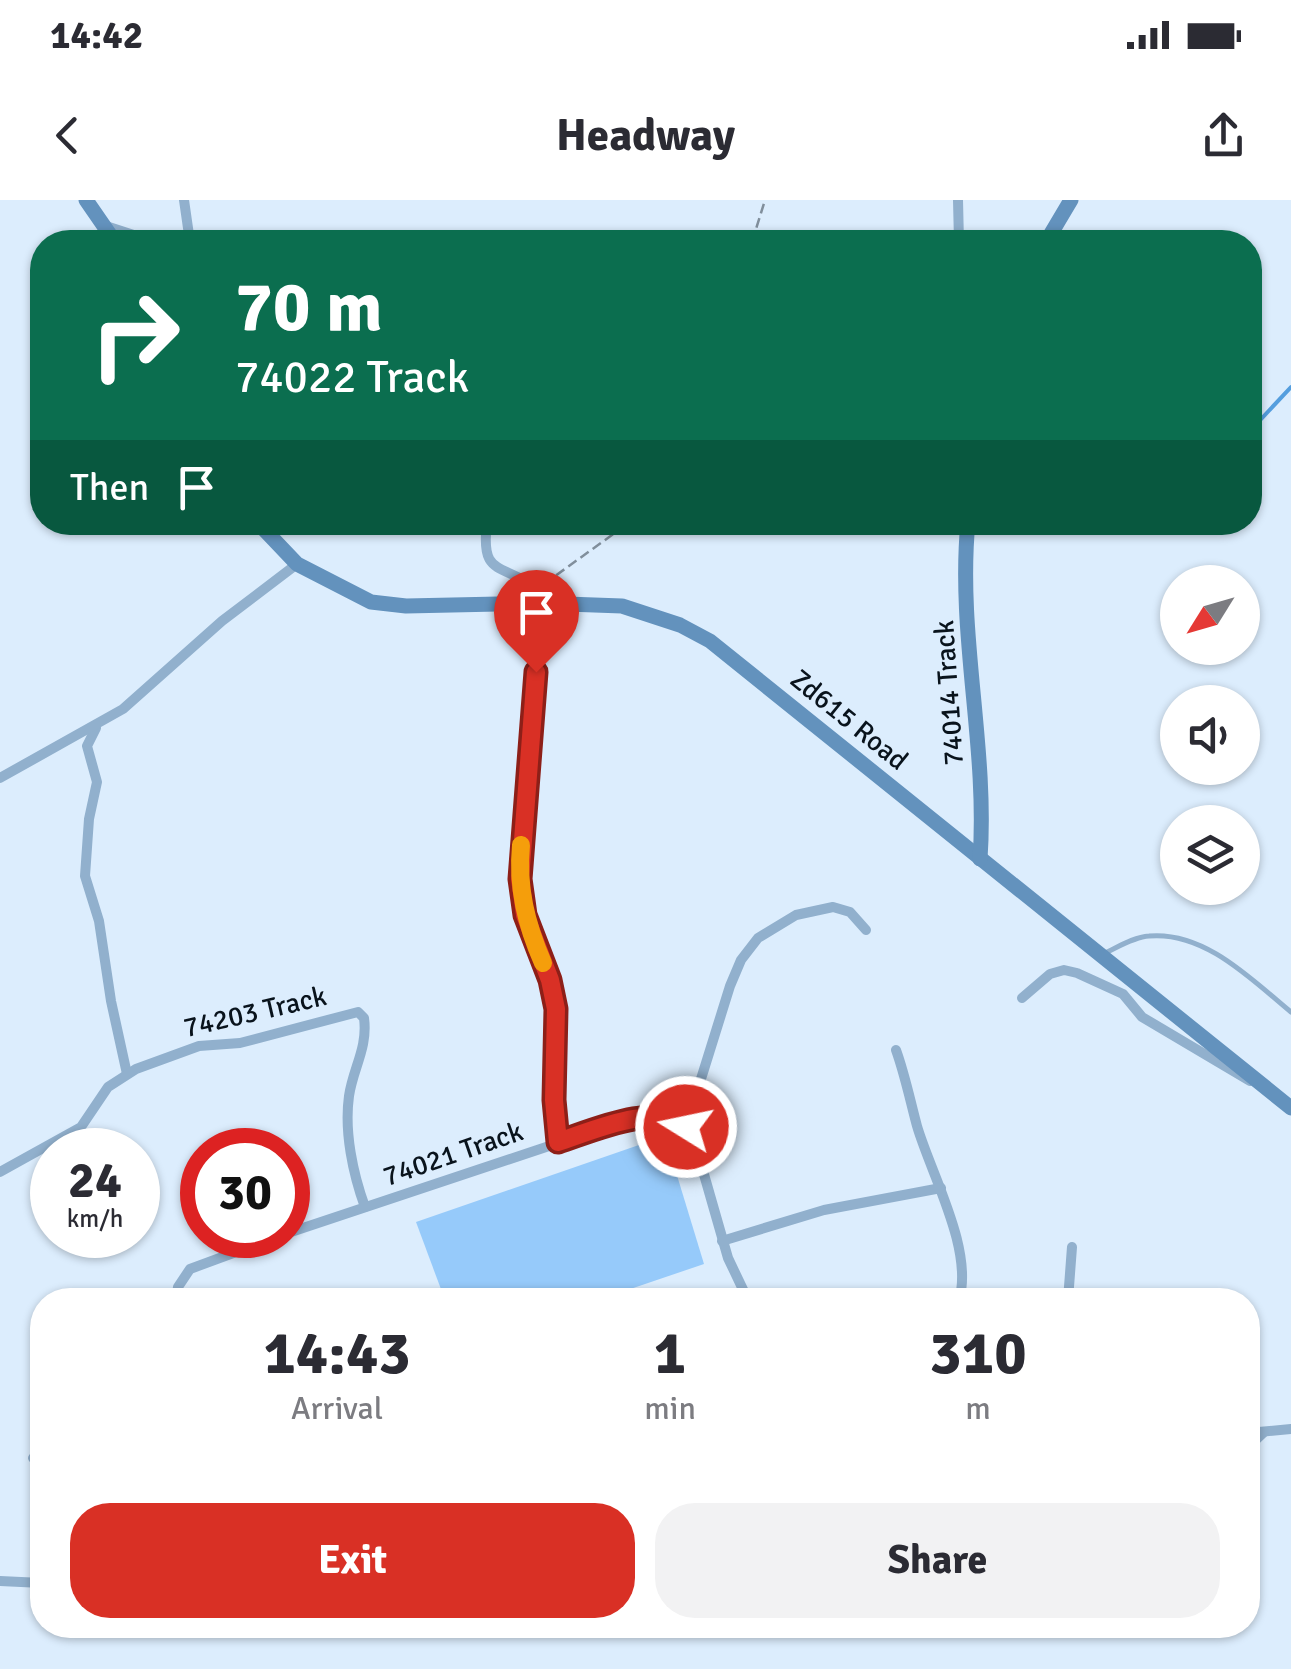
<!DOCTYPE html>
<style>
:root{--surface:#fff;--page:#f2f2f3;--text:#2b2b33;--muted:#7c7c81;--accent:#d93025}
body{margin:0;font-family:Signika,sans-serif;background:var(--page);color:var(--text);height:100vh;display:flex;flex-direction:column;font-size:38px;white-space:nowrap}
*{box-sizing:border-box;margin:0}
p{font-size:32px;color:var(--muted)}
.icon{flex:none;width:55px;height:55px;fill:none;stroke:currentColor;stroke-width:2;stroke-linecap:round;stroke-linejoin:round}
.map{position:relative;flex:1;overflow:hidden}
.sheet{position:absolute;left:30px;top:1088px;width:1230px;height:350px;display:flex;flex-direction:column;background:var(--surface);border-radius:40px;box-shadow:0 2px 8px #0004}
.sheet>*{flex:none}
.top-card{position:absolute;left:30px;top:30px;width:1232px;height:305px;border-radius:40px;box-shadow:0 2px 8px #0004;background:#0b6e4f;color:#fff;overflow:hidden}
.needle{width:65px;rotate:233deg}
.tools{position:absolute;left:1160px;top:365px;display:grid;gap:20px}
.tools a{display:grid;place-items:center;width:100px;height:100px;border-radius:50%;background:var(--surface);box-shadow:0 2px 8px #0004;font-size:50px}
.speed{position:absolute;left:30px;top:928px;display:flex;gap:20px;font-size:50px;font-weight:700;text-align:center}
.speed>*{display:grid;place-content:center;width:130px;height:130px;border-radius:50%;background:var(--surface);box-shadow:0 2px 8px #0004;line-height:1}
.speed small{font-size:25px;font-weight:400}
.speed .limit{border:15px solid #d22;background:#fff;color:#111}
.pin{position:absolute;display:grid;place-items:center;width:85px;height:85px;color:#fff;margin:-102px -42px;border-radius:50% 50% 50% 0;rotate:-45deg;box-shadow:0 0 10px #0007}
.pin .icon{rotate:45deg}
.me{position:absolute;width:110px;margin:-55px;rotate:280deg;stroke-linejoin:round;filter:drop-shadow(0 0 8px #0008)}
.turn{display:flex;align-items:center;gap:35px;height:210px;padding:0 40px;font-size:45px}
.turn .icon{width:130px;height:130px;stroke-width:2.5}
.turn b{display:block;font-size:70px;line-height:85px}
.then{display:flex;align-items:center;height:95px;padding:0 40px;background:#0003;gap:20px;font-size:38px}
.eta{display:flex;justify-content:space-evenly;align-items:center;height:170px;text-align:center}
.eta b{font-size:60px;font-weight:800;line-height:70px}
.button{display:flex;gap:20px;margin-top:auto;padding:20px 40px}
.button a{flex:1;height:115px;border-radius:40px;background:var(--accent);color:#fff;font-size:40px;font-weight:800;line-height:115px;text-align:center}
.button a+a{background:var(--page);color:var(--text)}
.status{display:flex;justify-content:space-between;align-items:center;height:70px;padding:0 50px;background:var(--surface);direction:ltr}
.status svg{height:28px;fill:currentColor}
header{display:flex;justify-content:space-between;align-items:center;height:130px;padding:0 40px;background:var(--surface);font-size:45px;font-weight:800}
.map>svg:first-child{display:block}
.green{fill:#96cafa}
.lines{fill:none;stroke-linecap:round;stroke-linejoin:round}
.stream{stroke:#549ede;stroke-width:4}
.path{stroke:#818f9c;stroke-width:2.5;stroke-dasharray:10 5;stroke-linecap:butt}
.lane{stroke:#91b0cd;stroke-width:5}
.street{stroke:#91b0cd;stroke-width:10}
.secondary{stroke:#6392bd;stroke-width:15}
.route-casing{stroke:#8d1f18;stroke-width:25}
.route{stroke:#d93025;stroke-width:18}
.slow{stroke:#f59e0b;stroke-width:18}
.labels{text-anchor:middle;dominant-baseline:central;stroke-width:8;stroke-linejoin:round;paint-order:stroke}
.street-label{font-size:28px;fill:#09131c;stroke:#dcedfd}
</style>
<div class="status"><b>14:42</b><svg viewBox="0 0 49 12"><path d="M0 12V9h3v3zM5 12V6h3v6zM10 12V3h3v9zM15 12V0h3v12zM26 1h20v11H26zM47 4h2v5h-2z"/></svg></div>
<header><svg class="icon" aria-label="back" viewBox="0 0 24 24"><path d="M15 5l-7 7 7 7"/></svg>Headway<svg class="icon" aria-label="share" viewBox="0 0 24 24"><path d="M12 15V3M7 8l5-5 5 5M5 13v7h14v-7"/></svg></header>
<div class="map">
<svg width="1291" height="1469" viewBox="0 0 1291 1469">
<rect width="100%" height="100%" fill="#dcedfd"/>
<path class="green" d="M 665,936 L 704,1064 L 598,1100 L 445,1100 L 416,1022 Z"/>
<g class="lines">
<path class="stream" d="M 1250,231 L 1291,187"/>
<g class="path">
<path d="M 752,42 L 765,0"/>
<path d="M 544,384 L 630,322"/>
</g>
<path class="lane" d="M 1105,753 C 1118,747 1134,737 1149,736 C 1205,731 1252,780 1291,812"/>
<g class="street">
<path d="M 184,0 L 190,42"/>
<path d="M 958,0 L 959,42"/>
<path d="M 106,26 L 155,42"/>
<path d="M 487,322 C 481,372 496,364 529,383 L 539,403 L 532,542 L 519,679 L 525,715 L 550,779 L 556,809 L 554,899 L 558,942"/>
<path d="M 96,528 L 87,546 L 97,582 L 89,619 L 85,676 L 99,721 L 111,801 L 127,874"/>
<path d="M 0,578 L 123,509 L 222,421 L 297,364"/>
<path d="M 1022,798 L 1050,774 L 1064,770 L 1077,773 L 1123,794 L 1142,817 L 1250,881"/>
<path d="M 896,850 C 905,875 910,900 917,926 C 931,974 974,1050 959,1100"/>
<path d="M 686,927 L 730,786 L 741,760 L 758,738 L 796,715 L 833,707 L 850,712 L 866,730"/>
<path d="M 0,972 L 81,927 L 108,887 L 136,869 L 199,846 L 240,843 L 358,812 L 364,818 C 368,848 353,868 349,896 C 344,932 353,974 365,1007"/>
<path d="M 288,1033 L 615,924 L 656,916 L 669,918 L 686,927 L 695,943 L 728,1058 L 748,1100"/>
<path d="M 722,1041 L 824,1010 L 941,988"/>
<path d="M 176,1100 L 178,1087 L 190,1069 L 282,1035"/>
<path d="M 1068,1100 L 1072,1047"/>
<path d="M 1248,1233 L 1291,1229"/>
<path d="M 1248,1247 L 1264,1232"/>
<path d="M 33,1258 L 42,1257"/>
<path d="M 0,1381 L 42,1383"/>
</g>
<g class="secondary">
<path d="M 86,0 L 115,42"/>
<path d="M 1046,42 L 1071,0"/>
<path d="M 257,322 L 297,364 L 371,402 L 406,406 L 539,403 L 622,406 L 680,425 L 710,441 L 1291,908"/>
<path d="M 968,322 C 957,434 988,547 980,659"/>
</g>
</g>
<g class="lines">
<defs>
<path id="route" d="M 536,472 L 520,679 L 525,715 L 550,780 L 556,809 L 554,900 L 558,942 C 592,931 655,902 686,927"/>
</defs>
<use href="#route" class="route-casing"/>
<use href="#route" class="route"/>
<path class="slow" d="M 521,645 C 517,687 526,724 543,763"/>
</g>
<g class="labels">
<g class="street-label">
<text transform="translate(949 493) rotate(-94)">74014 Track</text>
<text transform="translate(849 520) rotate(39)">Zd615 Road</text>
<text transform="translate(255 812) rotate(-13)">74203 Track</text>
<text transform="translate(453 954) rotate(-19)">74021 Track</text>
</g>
</g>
</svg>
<div class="tools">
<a><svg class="needle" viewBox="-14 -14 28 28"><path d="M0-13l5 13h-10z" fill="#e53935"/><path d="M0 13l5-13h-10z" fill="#7c7c81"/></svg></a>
<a><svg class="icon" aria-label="sound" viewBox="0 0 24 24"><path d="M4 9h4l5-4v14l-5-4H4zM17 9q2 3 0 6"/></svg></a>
<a><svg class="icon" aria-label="layers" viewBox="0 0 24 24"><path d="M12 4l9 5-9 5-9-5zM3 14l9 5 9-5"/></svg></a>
</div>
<div class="speed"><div>24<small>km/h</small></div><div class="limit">30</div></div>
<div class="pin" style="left:536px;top:472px;background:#d93025"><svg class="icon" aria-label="arrive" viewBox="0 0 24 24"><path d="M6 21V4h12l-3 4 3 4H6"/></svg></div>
<svg class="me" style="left:686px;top:927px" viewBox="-20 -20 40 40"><circle r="17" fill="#d93025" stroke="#fff" stroke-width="3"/><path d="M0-11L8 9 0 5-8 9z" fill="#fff"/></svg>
<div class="top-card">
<div class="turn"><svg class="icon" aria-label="right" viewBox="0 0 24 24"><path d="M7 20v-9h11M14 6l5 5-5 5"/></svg><div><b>70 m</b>74022 Track</div></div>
<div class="then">Then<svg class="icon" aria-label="arrive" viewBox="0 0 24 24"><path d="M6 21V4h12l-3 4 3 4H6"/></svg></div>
</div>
<section class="sheet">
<div class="eta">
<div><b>14:43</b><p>Arrival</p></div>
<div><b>1</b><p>min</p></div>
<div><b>310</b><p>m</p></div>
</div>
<div class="button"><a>Exit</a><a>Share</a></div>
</section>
</div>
